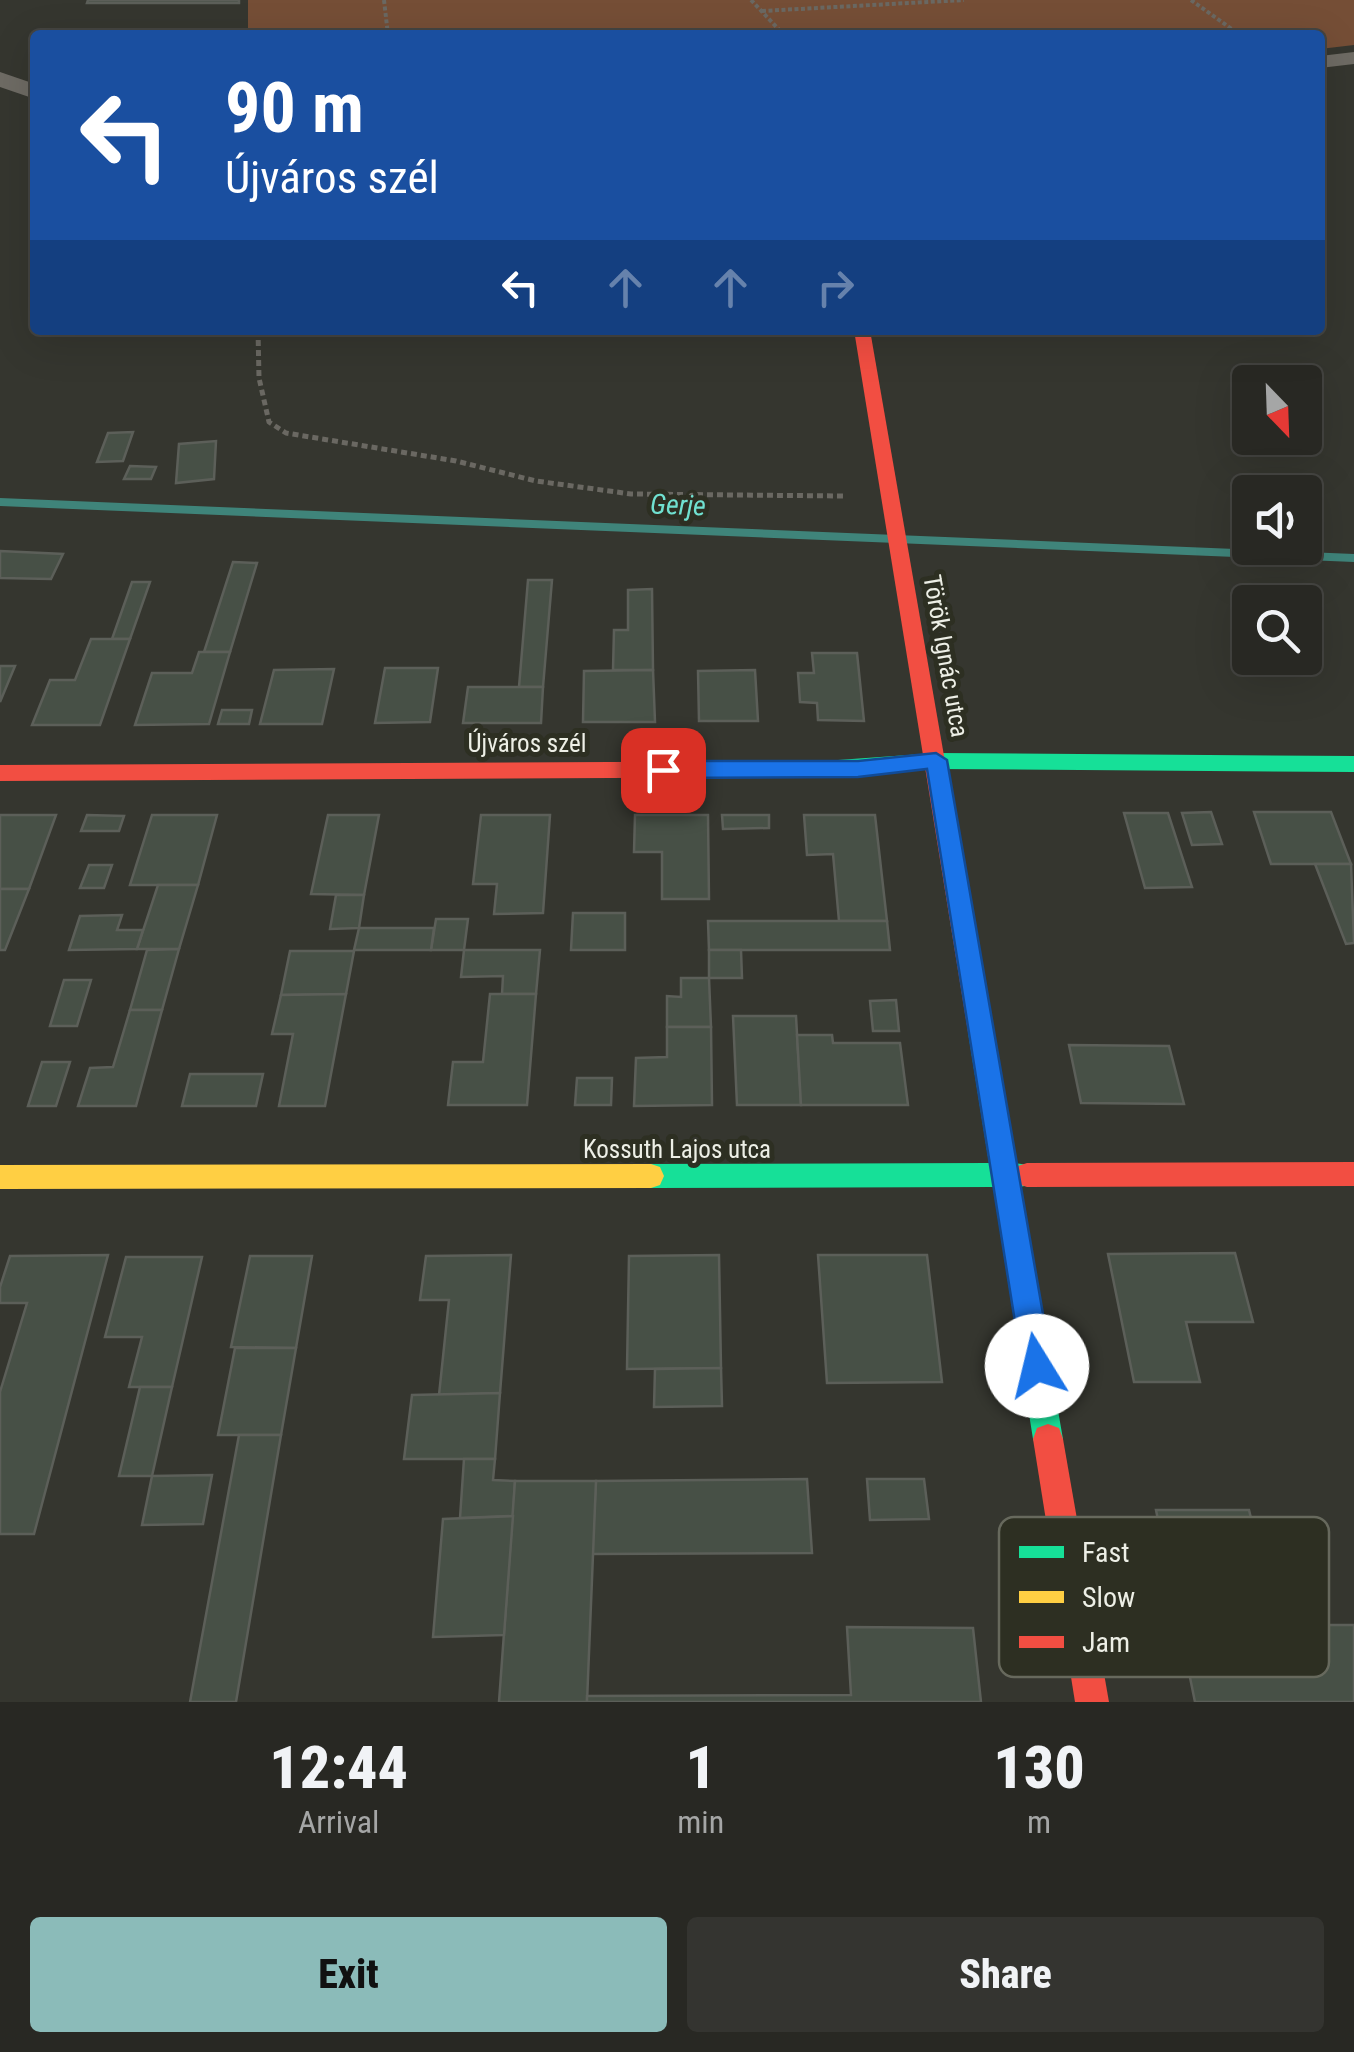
<!DOCTYPE html>
<meta charset="utf-8">
<style>
:root{--surface:#282823;--page:#343430;--text:#f1f3f6;--muted:#a5a6a6;--line:#444441;--accent:#8bbbb9}
body{margin:0;font-family:"Roboto Condensed",sans-serif;background:var(--page);color:var(--text);height:100vh;display:flex;flex-direction:column;font-size:38px;white-space:nowrap}
*{box-sizing:border-box;margin:0}
p{font-size:32px;color:var(--muted)}
.icon{flex:none;width:55px;height:55px;fill:none;stroke:currentColor;stroke-width:2;stroke-linecap:round;stroke-linejoin:round}
.map{position:relative;height:1702px;overflow:hidden}
.details{display:flex;flex-direction:column;background:var(--surface);flex:1}
.details>*{flex:none}
.guide{position:absolute;left:30px;top:30px;width:1295px;height:305px;border-radius:10px;box-shadow:0 10px 40px #0002,0 0 0 2px var(--line);background:#1a4fa0;color:#fff;overflow:hidden}
.needle{width:65px;rotate:157deg}
.fabs{position:absolute;left:1232px;top:365px;display:grid;gap:20px}
.fabs a{display:grid;place-items:center;width:90px;height:90px;border-radius:10px;background:var(--surface);box-shadow:0 10px 40px #0002,0 0 0 2px var(--line);font-size:50px}
.pin{position:absolute;display:grid;place-items:center;width:85px;height:85px;color:#fff;margin:-42px;border-radius:20px;box-shadow:0 5px 15px #0006}
.me{position:absolute;width:110px;margin:-55px;rotate:351deg;stroke-linejoin:round;filter:drop-shadow(0 0 8px #0008)}
.turn{display:flex;align-items:center;gap:35px;height:210px;padding:0 30px;font-size:45px}
.turn .icon{width:130px;height:130px;stroke-width:2.5}
.turn b{display:block;font-size:70px;line-height:85px}
.lanes{display:flex;align-items:center;height:95px;padding:0 30px;background:#0003;justify-content:center;gap:50px;direction:ltr}
.lanes .off{opacity:.35}
.eta{display:flex;justify-content:space-evenly;align-items:center;height:170px;text-align:center}
.eta b{font-size:60px;font-weight:800;line-height:70px}
.cta{display:flex;gap:20px;margin-top:auto;padding:20px 30px}
.cta a{flex:1;height:115px;border-radius:10px;background:var(--accent);color:#111;font-size:40px;font-weight:800;line-height:115px;text-align:center}
.cta a+a{background:var(--page);color:var(--text)}
.map>svg:first-child{display:block}
.green{fill:#754e36}
.lines{fill:none;stroke-linecap:round;stroke-linejoin:round}
.stream{fill:#3f847a;fill-rule:evenodd}
.building{fill:#475046;stroke:#5c5f59;stroke-width:2.5}
.path-far1{stroke:#6a6862;stroke-width:4;stroke-dasharray:4 2.5;stroke-linecap:butt}
.path{stroke:#6a6862;stroke-width:5;stroke-dasharray:6 4;stroke-linecap:butt}
.street{fill:#6e6b64;fill-rule:evenodd}
.fast{fill:#16e098;fill-rule:evenodd}
.slow{fill:#ffcf43;fill-rule:evenodd}
.jam{fill:#f24e42;fill-rule:evenodd}
.route{fill:#1a73e8;stroke:#114b97;stroke-width:2.5}
.labels{text-anchor:middle;dominant-baseline:central;stroke-width:10;stroke-linejoin:round;paint-order:stroke}
.street-label{font-size:25px;fill:#edefe6;stroke:#2d2f22}
.water-label{font-size:28px;font-style:italic;fill:#70e1d0;stroke:#2d2f22}
.key{fill:#2d2f22;stroke:#67695d;stroke-width:2.5}
.key-label{font-size:28px;fill:#edefe6}
</style>
<div class="map">
<svg width="1354" height="1702" viewBox="0 0 1354 1702">
<rect width="100%" height="100%" fill="#35362f"/>
<path class="green" d="M 248,0 L 1354,0 L 1354,45 L 1320,49 L 1320,35 L 248,35 Z"/>
<g class="lines">
<path class="stream" d="M 0,498 L 1354,554 L 1354,562 L 0,506 Z"/>
</g>
<g class="building">
<path d="M 88,0 L 239,0 L 239,3 L 87,3 Z"/>
<path d="M 133,432 L 123,461 L 97,462 L 108,433 Z"/>
<path d="M 216,441 L 214,479 L 176,483 L 179,444 Z"/>
<path d="M 130,466 L 156,467 L 151,479 L 124,479 Z"/>
<path d="M 0,551 L 63,554 L 51,579 L 0,578 Z"/>
<path d="M 233,562 L 257,563 L 230,652 L 204,652 Z"/>
<path d="M 528,580 L 552,580 L 543,687 L 519,687 Z"/>
<path d="M 132,582 L 150,582 L 130,639 L 112,639 Z"/>
<path d="M 652,589 L 653,670 L 613,670 L 614,630 L 628,630 L 628,590 Z"/>
<path d="M 91,639 L 130,639 L 100,725 L 32,725 L 50,680 L 75,680 Z"/>
<path d="M 199,652 L 230,652 L 209,724 L 135,725 L 152,673 L 192,673 Z"/>
<path d="M 812,653 L 857,653 L 864,721 L 818,720 L 817,703 L 800,702 L 798,673 L 814,673 Z"/>
<path d="M 0,666 L 15,666 L 0,702 Z"/>
<path d="M 385,668 L 438,668 L 430,722 L 375,723 Z"/>
<path d="M 334,669 L 322,724 L 260,724 L 274,670 Z"/>
<path d="M 653,670 L 655,722 L 583,722 L 584,671 Z"/>
<path d="M 755,670 L 758,721 L 699,721 L 698,671 Z"/>
<path d="M 468,687 L 543,687 L 541,723 L 463,723 Z"/>
<path d="M 222,710 L 252,710 L 249,724 L 218,724 Z"/>
<path d="M 1211,812 L 1222,844 L 1192,845 L 1182,813 Z"/>
<path d="M 1254,812 L 1331,812 L 1351,864 L 1271,864 Z"/>
<path d="M 1124,813 L 1168,813 L 1192,887 L 1145,888 Z"/>
<path d="M 0,815 L 56,815 L 29,889 L 0,889 Z"/>
<path d="M 87,815 L 124,816 L 119,831 L 81,831 Z"/>
<path d="M 152,815 L 217,815 L 198,885 L 130,885 Z"/>
<path d="M 328,815 L 379,815 L 364,895 L 311,894 Z"/>
<path d="M 481,815 L 550,815 L 543,913 L 494,914 L 497,884 L 473,884 Z"/>
<path d="M 635,815 L 708,815 L 709,899 L 662,899 L 662,852 L 634,852 Z"/>
<path d="M 722,815 L 769,815 L 769,828 L 723,829 Z"/>
<path d="M 804,815 L 875,815 L 887,921 L 839,921 L 833,854 L 807,855 Z"/>
<path d="M 1315,864 L 1351,864 L 1354,943 L 1346,944 Z"/>
<path d="M 89,865 L 112,865 L 104,888 L 80,888 Z"/>
<path d="M 158,885 L 198,885 L 179,949 L 137,949 Z"/>
<path d="M 0,889 L 29,889 L 5,950 L 0,950 Z"/>
<path d="M 336,895 L 364,895 L 359,928 L 330,929 Z"/>
<path d="M 573,913 L 625,913 L 625,950 L 571,950 Z"/>
<path d="M 122,915 L 117,930 L 143,930 L 137,949 L 69,950 L 80,916 Z"/>
<path d="M 436,919 L 468,919 L 464,950 L 431,950 Z"/>
<path d="M 708,921 L 887,921 L 890,950 L 709,950 Z"/>
<path d="M 359,928 L 434,928 L 431,950 L 354,950 Z"/>
<path d="M 179,949 L 162,1010 L 130,1010 L 147,950 Z"/>
<path d="M 464,950 L 540,950 L 536,994 L 502,994 L 503,976 L 461,977 Z"/>
<path d="M 709,950 L 741,950 L 742,978 L 709,978 Z"/>
<path d="M 290,951 L 354,951 L 346,994 L 281,995 Z"/>
<path d="M 681,978 L 709,978 L 711,1027 L 667,1027 L 667,996 L 681,997 Z"/>
<path d="M 64,980 L 91,980 L 77,1026 L 50,1026 Z"/>
<path d="M 346,994 L 325,1106 L 279,1106 L 293,1034 L 272,1034 L 281,995 Z"/>
<path d="M 490,994 L 536,994 L 527,1105 L 448,1105 L 453,1062 L 483,1062 Z"/>
<path d="M 896,1000 L 899,1031 L 873,1031 L 870,1001 Z"/>
<path d="M 130,1010 L 162,1010 L 136,1106 L 78,1106 L 90,1068 L 113,1067 Z"/>
<path d="M 733,1016 L 796,1016 L 801,1105 L 737,1105 Z"/>
<path d="M 667,1027 L 711,1027 L 712,1105 L 634,1106 L 636,1058 L 667,1057 Z"/>
<path d="M 797,1035 L 832,1035 L 833,1043 L 900,1043 L 908,1105 L 801,1105 Z"/>
<path d="M 1069,1045 L 1169,1046 L 1184,1104 L 1081,1103 Z"/>
<path d="M 42,1062 L 70,1062 L 56,1106 L 28,1106 Z"/>
<path d="M 190,1074 L 263,1074 L 256,1106 L 182,1106 Z"/>
<path d="M 577,1078 L 612,1078 L 611,1105 L 575,1105 Z"/>
<path d="M 1235,1253 L 1253,1322 L 1186,1322 L 1200,1382 L 1134,1382 L 1108,1254 Z"/>
<path d="M 108,1255 L 34,1534 L 0,1534 L 0,1392 L 27,1303 L 0,1303 L 0,1287 L 10,1256 Z"/>
<path d="M 511,1255 L 500,1393 L 439,1395 L 449,1300 L 420,1300 L 426,1256 Z"/>
<path d="M 719,1255 L 721,1368 L 627,1369 L 629,1256 Z"/>
<path d="M 818,1255 L 927,1255 L 942,1382 L 827,1383 Z"/>
<path d="M 250,1256 L 312,1256 L 296,1348 L 231,1347 Z"/>
<path d="M 126,1257 L 202,1257 L 172,1387 L 129,1387 L 142,1337 L 105,1337 Z"/>
<path d="M 235,1348 L 296,1348 L 281,1435 L 218,1435 Z"/>
<path d="M 721,1368 L 722,1406 L 654,1407 L 655,1369 Z"/>
<path d="M 140,1387 L 172,1387 L 152,1476 L 119,1476 Z"/>
<path d="M 500,1393 L 495,1459 L 404,1459 L 412,1395 Z"/>
<path d="M 239,1435 L 281,1435 L 236,1702 L 190,1702 Z"/>
<path d="M 464,1459 L 495,1459 L 493,1480 L 515,1481 L 513,1516 L 460,1518 Z"/>
<path d="M 212,1475 L 203,1524 L 142,1525 L 152,1476 Z"/>
<path d="M 807,1479 L 812,1553 L 592,1554 L 596,1481 Z"/>
<path d="M 867,1479 L 924,1479 L 929,1519 L 870,1520 Z"/>
<path d="M 515,1481 L 596,1481 L 587,1702 L 499,1702 Z"/>
<path d="M 1156,1510 L 1249,1510 L 1277,1625 L 1354,1625 L 1354,1702 L 1195,1702 Z"/>
<path d="M 513,1516 L 504,1635 L 433,1637 L 443,1519 Z"/>
<path d="M 847,1627 L 973,1628 L 981,1702 L 587,1702 L 587,1696 L 851,1695 Z"/>
</g>
<g class="lines">
<g class="path-far1">
<path d="M 384,0 L 388,35"/>
<path d="M 751,0 L 784,35"/>
<path d="M 1191,0 L 1240,35"/>
<path d="M 762,11 L 964,0"/>
</g>
<path class="path" d="M 258,330 L 259,378 L 269,422 L 286,433 L 456,461 L 536,481 L 631,494 L 843,496"/>
<g class="street">
<path d="M 1354,52 L 1354,64 L 1320,68 L 1320,56 Z"/>
<path d="M 0,72 L 35,84 L 35,99 L 0,87 Z"/>
</g>
<g class="fast">
<path d="M 936,753 L 1354,756 L 1354,772 L 936,769 L 824,777 L 813,769 L 824,761 Z"/>
<path d="M 980,1021 L 989,1024 L 992,1032 L 1015,1163 L 1036,1166 L 1040,1175 L 1036,1184 L 1019,1187 L 1063,1439 L 1059,1450 L 1048,1454 L 1037,1450 L 1033,1439 L 993,1187 L 651,1188 L 642,1185 L 638,1176 L 642,1167 L 651,1164 L 989,1163 L 968,1032 L 971,1024 Z"/>
</g>
<path class="slow" d="M 651,1164 L 660,1167 L 664,1176 L 660,1185 L 651,1188 L 0,1189 L 0,1165 Z"/>
<g class="jam">
<path d="M 854,330 L 870,330 L 992,1032 L 989,1040 L 980,1043 L 971,1040 L 968,1032 Z"/>
<path d="M 824,761 L 835,769 L 824,777 L 0,781 L 0,765 Z"/>
<path d="M 1354,1162 L 1354,1186 L 1027,1187 L 1018,1184 L 1014,1175 L 1018,1166 L 1027,1163 Z"/>
<path d="M 1048,1424 L 1059,1428 L 1063,1439 L 1109,1702 L 1075,1702 L 1033,1439 L 1037,1428 Z"/>
</g>
</g>
<path class="route" d="M 936,753 L 947,760 L 1052,1366 L 1048,1377 L 1037,1381 L 1027,1377 L 1022,1366 L 927,769 L 858,777 L 663,778 L 652,770 L 663,761 L 858,761 Z"/>
<g class="labels">
<g class="street-label">
<text transform="translate(946 656) rotate(80)">Török Ignác utca</text>
<text x="527" y="743">Újváros szél</text>
<text x="677" y="1149">Kossuth Lajos utca</text>
</g>
<g class="water-label">
<text transform="translate(678 505) rotate(2)">Gerje</text>
</g>
</g>
<rect x="999" y="1517" width="330" height="160" rx="15" class="key"/>
<rect x="1019" y="1546" width="45" height="12" fill="#16e098"/>
<rect x="1019" y="1591" width="45" height="12" fill="#ffcf43"/>
<rect x="1019" y="1636" width="45" height="12" fill="#f24e42"/>
<g class="key-label">
<text x="1082" y="1562">Fast</text>
<text x="1082" y="1607">Slow</text>
<text x="1082" y="1652">Jam</text>
</g>
</svg>
<div class="fabs">
<a><svg class="needle" viewBox="-14 -14 28 28"><path d="M0-13l5 13h-10z" fill="#e53935"/><path d="M0 13l5-13h-10z" fill="#a5a6a6"/></svg></a>
<a><svg class="icon" aria-label="sound" viewBox="0 0 24 24"><path d="M4 9h4l5-4v14l-5-4H4zM17 9q2 3 0 6"/></svg></a>
<a><svg class="icon" aria-label="search" viewBox="0 0 24 24"><circle cx="10" cy="10" r="6"/><path d="M15 15l6 6"/></svg></a>
</div>
<div class="pin" style="left:663px;top:770px;background:#d93025"><svg class="icon" aria-label="arrive" viewBox="0 0 24 24"><path d="M6 21V4h12l-3 4 3 4H6"/></svg></div>
<svg class="me" style="left:1037px;top:1366px" viewBox="-20 -20 40 40"><circle r="19" fill="#fff"/><path d="M0-13L10 11 0 6-10 11z" fill="#1a73e8"/></svg>
<div class="guide">
<div class="turn"><svg class="icon" aria-label="left" viewBox="0 0 24 24"><path d="M17 20v-9H6M10 6l-5 5 5 5"/></svg><div><b>90 m</b>Újváros szél</div></div>
<div class="lanes"><svg class="icon" aria-label="left" viewBox="0 0 24 24"><path d="M17 20v-9H6M10 6l-5 5 5 5"/></svg><svg class="icon off" aria-label="ahead" viewBox="0 0 24 24"><path d="M12 20V5M6 11l6-6 6 6"/></svg><svg class="icon off" aria-label="ahead" viewBox="0 0 24 24"><path d="M12 20V5M6 11l6-6 6 6"/></svg><svg class="icon off" aria-label="right" viewBox="0 0 24 24"><path d="M7 20v-9h11M14 6l5 5-5 5"/></svg></div>
</div>
</div>
<section class="details">
<div class="eta">
<div><b>12:44</b><p>Arrival</p></div>
<div><b>1</b><p>min</p></div>
<div><b>130</b><p>m</p></div>
</div>
<div class="cta"><a>Exit</a><a>Share</a></div>
</section>
